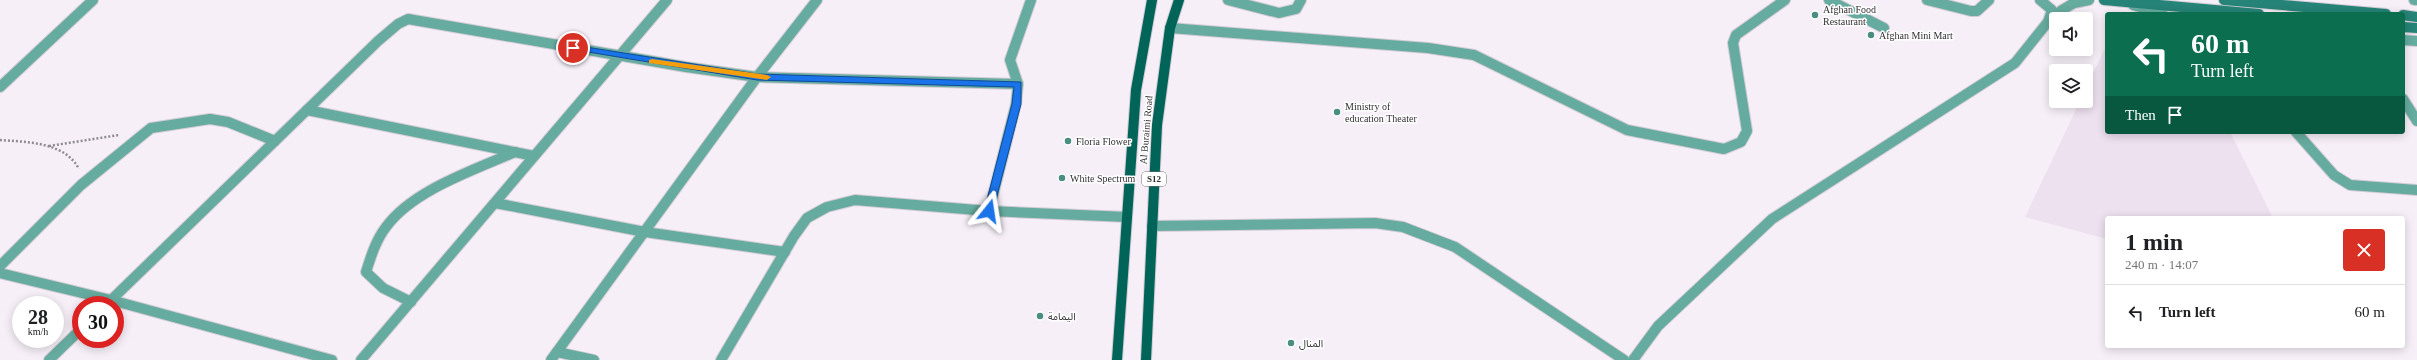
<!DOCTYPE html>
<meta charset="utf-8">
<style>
:root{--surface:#fff;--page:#f6f6f6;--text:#202124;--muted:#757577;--line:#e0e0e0}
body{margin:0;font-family:"Times New Roman","Noto Sans Arabic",serif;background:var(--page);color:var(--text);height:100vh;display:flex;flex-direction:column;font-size:15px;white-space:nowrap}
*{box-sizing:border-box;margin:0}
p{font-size:13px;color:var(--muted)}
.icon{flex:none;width:22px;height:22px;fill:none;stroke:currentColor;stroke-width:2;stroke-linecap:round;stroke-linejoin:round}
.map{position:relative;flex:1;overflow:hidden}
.details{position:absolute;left:2105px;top:216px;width:300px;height:132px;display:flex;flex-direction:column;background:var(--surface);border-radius:4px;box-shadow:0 2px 10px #0003}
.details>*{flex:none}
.banner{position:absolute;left:2105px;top:12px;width:300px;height:122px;border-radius:4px;box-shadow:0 2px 10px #0003;background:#0b6e4f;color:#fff;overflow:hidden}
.buttons{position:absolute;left:2049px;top:12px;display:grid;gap:8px}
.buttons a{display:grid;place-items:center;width:44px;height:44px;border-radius:4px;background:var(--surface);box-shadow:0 2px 10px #0003;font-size:20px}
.speed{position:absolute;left:12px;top:296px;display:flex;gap:8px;font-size:20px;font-weight:700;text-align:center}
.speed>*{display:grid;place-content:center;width:52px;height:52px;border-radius:50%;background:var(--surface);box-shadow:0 2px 10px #0003;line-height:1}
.speed small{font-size:10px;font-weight:400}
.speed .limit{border:6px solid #d22;background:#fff;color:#111}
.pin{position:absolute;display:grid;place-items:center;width:34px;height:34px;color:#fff;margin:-17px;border:2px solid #fff;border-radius:50%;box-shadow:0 1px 4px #0007}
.me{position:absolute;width:44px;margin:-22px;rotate:15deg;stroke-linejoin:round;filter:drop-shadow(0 0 3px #0008)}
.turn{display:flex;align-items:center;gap:14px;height:84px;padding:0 20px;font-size:18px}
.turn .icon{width:52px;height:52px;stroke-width:2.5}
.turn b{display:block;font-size:28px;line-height:34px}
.then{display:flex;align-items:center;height:38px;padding:0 20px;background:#0003;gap:8px;font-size:15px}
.round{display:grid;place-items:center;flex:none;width:42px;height:42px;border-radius:4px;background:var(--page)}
.summary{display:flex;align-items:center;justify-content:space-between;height:68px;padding:0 20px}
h1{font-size:24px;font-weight:700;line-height:30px}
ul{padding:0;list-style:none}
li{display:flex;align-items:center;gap:12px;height:56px;padding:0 20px;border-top:1px solid var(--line)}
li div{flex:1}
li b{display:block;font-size:15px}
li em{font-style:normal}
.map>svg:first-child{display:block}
.built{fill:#ede0ef}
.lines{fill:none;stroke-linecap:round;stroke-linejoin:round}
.service-casing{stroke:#d3ccd5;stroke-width:12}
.minor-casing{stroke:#d3ccd5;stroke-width:12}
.secondary-casing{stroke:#d3ccd5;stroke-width:12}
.primary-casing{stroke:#d3ccd5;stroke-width:12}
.path{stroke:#8f8a91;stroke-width:2.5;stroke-dasharray:2 2;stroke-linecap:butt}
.service{stroke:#66ab9f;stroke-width:10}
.minor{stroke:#66ab9f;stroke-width:10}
.secondary{stroke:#268377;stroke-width:10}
.primary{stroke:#006459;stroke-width:10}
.route{fill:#1a73e8;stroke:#114b97}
.slow{fill:#f59e0b}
.poi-dot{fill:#4a8e83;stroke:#fff;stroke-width:1.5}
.labels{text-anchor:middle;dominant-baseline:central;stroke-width:3;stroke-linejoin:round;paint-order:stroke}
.shield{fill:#fff;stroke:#706d70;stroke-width:1}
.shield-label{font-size:9px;font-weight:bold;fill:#322f33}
.poi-label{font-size:10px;fill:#322f33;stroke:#fff;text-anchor:start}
.street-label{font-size:10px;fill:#322f33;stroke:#fff}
</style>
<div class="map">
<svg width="2417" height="360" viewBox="0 0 2417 360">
<rect width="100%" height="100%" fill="#f6eff8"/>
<path class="built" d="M 2105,48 L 2107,48 L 2107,132 L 2230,132 L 2273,218 L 2107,218 L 2107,239 L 2025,217 L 2080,101 L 2086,101 L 2086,88 Z"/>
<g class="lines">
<defs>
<g id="service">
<path d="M 1228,0 L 1279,13 L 1296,9 L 1301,0"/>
<path d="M 1829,0 L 1884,28"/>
<path d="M 1927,0 L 1971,11 L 1977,11 L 1989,0"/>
<path d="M 2414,0 L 2417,0"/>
<path d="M 2133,5 L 2163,14"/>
<path d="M 1170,28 L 1428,48 L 1474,55 L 1627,130 L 1724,149 L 1741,142 L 1747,131 L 1733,43 L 1736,35 L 1785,0"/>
<path d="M 2403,40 L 2417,41"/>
<path d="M 2403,99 L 2417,121"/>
<path d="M 2296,132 L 2334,175 L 2350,185 L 2417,190"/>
</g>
<g id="minor">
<path d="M 2040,0 L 2052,10 L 2048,22"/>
<path d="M 0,87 L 93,0"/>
<path d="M 307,110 L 534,156"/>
<path d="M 495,203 L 645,232 L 785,252"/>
<path d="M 989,211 L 1016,104 L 1018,84 L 1010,60 L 1031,0"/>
<path d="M 1152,226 L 1375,223 L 1403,227 L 1455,247 L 1624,360"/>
<path d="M 0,266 L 81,185 L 151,128 L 210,119 L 228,122 L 275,141"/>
<path d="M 0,273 L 111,300 L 332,360"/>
<path d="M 411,302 L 383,288 L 366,272 C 371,256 376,240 386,227 C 413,190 474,170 515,152"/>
<path d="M 106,305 L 378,41 L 398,24 L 408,19 L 686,67 L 757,77 L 1018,84"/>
<path d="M 557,352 L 594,360"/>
<path d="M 49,360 L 81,329"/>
<path d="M 361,360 L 667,0"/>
<path d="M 551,360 L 757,77 L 817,0"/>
<path d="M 721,360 L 794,236 L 807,218 L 827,207 L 855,200 L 989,211 L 1127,217"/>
<path d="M 1633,360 L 1658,326 L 1772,219 L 2015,63 L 2047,23 L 2062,10 L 2074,3 L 2089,0"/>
</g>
<g id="secondary">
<path d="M 2104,0 L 2259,14"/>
<path d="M 2224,0 L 2386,14"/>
<path d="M 2403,15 L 2417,17"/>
<path d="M 2403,27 L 2417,28"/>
</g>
<g id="primary">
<path d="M 1117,360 L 1136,90 L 1152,0"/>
<path d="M 1146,360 L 1157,125 L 1170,28 L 1179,0"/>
</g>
</defs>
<use href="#service" class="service-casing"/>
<use href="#minor" class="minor-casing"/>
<use href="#secondary" class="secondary-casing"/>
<use href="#primary" class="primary-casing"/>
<g class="path">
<path d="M 0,140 C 27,142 65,142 79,169"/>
<path d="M 49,146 L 119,135"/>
</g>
<use href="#service" class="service"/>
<use href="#minor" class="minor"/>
<use href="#secondary" class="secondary"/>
<use href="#primary" class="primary"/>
</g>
<path class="route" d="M 573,45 L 757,74 L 1021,82 L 1021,104 L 993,211 L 989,214 L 984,211 L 1012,104 L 1014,87 L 757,80 L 570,49 L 569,48 Z"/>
<path class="slow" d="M 652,59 L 767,75 L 771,77 L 767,80 L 649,63 L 649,60 Z"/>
<g class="poi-dot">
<circle cx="1815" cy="15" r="4"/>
<circle cx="1871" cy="35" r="4"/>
<circle cx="1337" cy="112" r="4"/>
<circle cx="1068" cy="141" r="4"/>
<circle cx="1062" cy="178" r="4"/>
<circle cx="1040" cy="316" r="4"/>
<circle cx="1291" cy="343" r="4"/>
</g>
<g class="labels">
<rect class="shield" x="1142" y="172" width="24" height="14" rx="3"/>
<g class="shield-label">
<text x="1154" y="179">S12</text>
</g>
<g class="poi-label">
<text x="1823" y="9">Afghan Food<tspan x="1823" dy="12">Restaurant</tspan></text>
<text x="1879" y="35">Afghan Mini Mart</text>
<text x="1345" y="106">Ministry of<tspan x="1345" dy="12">education Theater</tspan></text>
<text x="1076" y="141">Floria Flower</text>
<text x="1070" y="178">White Spectrum</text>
<text x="1048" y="316">اليمامة</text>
<text x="1299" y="343">المنال</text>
</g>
<g class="street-label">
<text transform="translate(1146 130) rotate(-85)">Al Buraimi Road</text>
</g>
</g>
</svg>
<div class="buttons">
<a><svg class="icon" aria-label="sound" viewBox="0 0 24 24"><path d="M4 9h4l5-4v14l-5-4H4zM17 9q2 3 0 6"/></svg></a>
<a><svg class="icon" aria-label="layers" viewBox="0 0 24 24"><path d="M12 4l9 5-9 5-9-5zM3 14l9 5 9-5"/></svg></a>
</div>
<div class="speed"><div>28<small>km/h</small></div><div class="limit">30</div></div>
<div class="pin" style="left:573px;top:48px;background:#d93025"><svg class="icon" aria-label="arrive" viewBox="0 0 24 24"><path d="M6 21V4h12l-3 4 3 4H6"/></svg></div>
<svg class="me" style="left:989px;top:211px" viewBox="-20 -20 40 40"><path d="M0-17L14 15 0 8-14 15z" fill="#1a73e8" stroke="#fff" stroke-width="4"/></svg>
<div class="banner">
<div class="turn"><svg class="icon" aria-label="left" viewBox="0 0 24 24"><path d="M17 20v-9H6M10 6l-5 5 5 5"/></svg><div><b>60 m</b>Turn left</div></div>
<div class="then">Then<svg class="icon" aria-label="arrive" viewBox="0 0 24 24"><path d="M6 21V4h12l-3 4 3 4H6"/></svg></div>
</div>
<section class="details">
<div class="summary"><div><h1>1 min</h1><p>240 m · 14:07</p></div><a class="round" style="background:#d93025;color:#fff"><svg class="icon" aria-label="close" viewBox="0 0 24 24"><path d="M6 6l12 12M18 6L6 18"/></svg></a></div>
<ul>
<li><svg class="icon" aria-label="left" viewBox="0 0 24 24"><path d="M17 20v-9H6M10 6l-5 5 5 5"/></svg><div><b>Turn left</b></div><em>60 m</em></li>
</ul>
</section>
</div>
